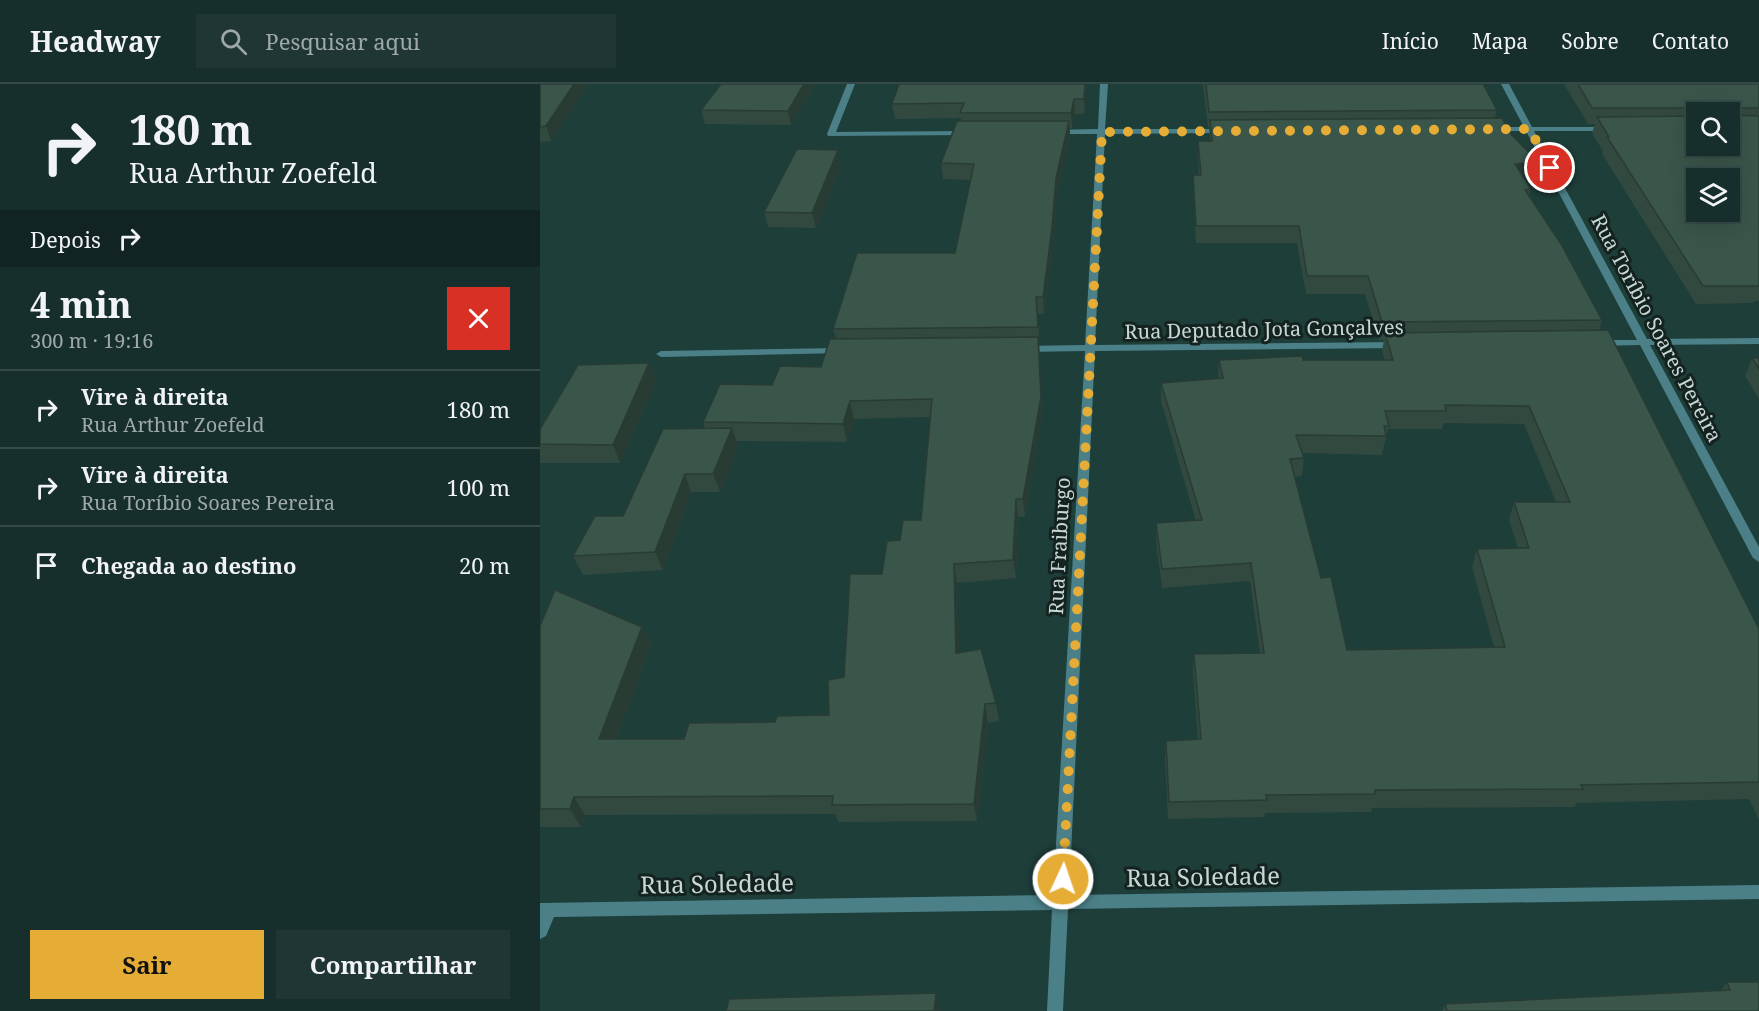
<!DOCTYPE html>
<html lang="pt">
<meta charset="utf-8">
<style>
:root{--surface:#162e2c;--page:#1f3634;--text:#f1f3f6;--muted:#9ea8a9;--line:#354a48;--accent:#e5ad35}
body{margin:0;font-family:"Noto Serif",serif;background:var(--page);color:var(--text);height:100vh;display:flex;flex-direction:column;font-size:22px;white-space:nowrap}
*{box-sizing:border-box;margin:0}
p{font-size:20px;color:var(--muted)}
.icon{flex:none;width:33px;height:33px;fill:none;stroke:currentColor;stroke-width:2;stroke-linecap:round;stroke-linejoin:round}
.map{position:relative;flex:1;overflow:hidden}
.side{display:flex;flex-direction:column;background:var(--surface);width:540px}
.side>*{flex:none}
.guide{background:#162e2c;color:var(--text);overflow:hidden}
.tools{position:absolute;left:1146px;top:18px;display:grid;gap:12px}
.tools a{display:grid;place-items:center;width:54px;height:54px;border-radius:0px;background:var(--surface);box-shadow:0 6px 24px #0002,0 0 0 2px var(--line);font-size:30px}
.pin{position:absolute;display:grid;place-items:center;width:51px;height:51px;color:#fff;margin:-26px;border:3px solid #fff;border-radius:50%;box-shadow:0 2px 6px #0007}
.me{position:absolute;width:66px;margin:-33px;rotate:3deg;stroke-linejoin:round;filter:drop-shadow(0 0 4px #0008)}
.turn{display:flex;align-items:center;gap:21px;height:126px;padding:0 30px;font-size:27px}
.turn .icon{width:78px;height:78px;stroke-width:2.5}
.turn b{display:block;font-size:42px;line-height:51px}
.then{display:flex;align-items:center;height:57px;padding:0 30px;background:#0003;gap:12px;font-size:22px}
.round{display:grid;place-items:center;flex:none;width:63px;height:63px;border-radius:0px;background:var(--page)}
.headline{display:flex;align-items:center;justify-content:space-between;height:102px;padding:0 30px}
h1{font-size:36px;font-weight:700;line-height:45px}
.cta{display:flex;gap:12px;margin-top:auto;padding:12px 30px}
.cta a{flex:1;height:69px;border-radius:0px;background:var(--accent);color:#111;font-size:24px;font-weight:700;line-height:69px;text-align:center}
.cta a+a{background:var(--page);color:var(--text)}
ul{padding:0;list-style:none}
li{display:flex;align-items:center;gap:18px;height:78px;padding:0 30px;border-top:2px solid var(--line)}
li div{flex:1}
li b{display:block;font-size:22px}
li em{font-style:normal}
header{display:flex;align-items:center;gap:36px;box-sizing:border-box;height:84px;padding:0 30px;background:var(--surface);border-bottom:2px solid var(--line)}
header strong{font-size:28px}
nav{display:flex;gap:33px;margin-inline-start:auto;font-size:21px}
.search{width:420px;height:54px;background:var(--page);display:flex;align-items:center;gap:15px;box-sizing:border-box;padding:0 21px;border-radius:0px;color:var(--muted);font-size:22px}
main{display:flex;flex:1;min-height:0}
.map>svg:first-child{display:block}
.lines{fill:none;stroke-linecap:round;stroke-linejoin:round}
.street{fill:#4b8088;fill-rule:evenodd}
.wall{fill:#324940;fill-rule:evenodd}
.shaded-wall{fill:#293c34}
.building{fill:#3a554a;stroke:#293c34;stroke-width:1.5;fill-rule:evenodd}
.route{stroke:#e5ad35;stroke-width:10;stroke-dasharray:0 18}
.labels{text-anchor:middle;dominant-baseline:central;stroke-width:6;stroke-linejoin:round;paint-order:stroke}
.street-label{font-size:20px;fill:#c6d8d5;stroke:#142220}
.near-street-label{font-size:24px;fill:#c6d8d5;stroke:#142220}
</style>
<header>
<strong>Headway</strong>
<div class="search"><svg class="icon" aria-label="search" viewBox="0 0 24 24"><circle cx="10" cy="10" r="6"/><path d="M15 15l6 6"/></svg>Pesquisar aqui</div>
<nav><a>Início</a><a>Mapa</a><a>Sobre</a><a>Contato</a></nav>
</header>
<main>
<section class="side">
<div class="guide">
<div class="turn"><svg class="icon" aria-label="right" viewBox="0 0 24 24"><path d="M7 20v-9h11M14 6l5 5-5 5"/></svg><div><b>180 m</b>Rua Arthur Zoefeld</div></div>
<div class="then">Depois<svg class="icon" aria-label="right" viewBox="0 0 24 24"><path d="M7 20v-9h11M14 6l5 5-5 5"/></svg></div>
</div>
<div class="headline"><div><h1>4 min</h1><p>300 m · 19:16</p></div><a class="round" style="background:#d93025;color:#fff"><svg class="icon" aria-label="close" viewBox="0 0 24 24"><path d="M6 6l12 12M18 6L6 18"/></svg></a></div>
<ul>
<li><svg class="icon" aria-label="right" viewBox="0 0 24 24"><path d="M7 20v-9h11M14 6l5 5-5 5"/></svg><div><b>Vire à direita</b><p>Rua Arthur Zoefeld</p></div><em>180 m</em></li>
<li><svg class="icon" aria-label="right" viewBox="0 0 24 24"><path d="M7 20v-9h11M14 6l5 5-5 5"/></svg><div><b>Vire à direita</b><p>Rua Toríbio Soares Pereira</p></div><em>100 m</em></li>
<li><svg class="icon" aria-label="arrive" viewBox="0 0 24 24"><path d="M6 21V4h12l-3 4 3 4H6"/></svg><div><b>Chegada ao destino</b></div><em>20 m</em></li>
</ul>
<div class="cta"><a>Sair</a><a>Compartilhar</a></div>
</section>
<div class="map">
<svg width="1219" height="927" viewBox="0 0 1219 927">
<rect width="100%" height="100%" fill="#1e3e3a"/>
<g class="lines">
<g class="street">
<path d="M 307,0 L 315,0 L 296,48 L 428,47 L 432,49 L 428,51 L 288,52 L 287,50 Z"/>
<path d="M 560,0 L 568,0 L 565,45 L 683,45 L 687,47 L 683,49 L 565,50 L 555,261 L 858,258 L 863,261 L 858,264 L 555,267 L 529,811 L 1219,801 L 1219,815 L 528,825 L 523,927 L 507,927 L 512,826 L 14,833 L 6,852 L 0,855 L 0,819 L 513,811 L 545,267 L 483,268 L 478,265 L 483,262 L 545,261 L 557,50 L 514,50 L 510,48 L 514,46 L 558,45 Z"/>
<path d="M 961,0 L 969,0 L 992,43 L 1070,43 L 1074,45 L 1070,47 L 994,47 L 1107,255 L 1219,254 L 1219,260 L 1110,261 L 1219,463 L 1219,478 L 1213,474 L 1100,261 L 1059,262 L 1054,259 L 1059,256 L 1097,256 L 986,47 L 952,47 L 948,45 L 952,43 L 984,43 Z"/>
<path d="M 300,264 L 304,265 L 304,269 L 121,273 L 116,270 L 121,267 Z"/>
</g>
</g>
<g class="wall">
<path d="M 0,0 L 48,0 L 11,57 L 0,58 Z"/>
<path d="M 275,0 L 251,41 L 165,40 L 161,26 Z"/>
<path d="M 546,0 L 544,30 L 535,30 L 532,44 L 530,44 L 530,52 L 517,111 L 513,161 L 504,230 L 498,230 L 502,331 L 485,433 L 478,433 L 476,494 L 417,499 L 419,569 L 456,619 L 459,637 L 448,639 L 437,737 L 298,738 L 295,730 L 45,731 L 41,743 L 0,743 L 0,542 L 102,543 L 111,561 L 76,655 L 144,655 L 235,638 L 289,631 L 342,490 L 360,456 L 381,436 L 390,333 L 314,335 L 307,358 L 196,357 L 198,362 L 180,408 L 151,408 L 123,486 L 43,491 L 33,472 L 83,432 L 165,344 L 163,338 L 232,301 L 281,283 L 296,255 L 293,245 L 415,169 L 431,96 L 403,95 L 401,79 L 421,37 L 421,34 L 355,35 L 352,20 Z"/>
<path d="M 663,0 L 943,0 L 957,26 L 955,34 L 994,94 L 984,95 L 991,105 L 989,112 L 1062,236 L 1059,246 L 1219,545 L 1219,736 L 1209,715 L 1036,719 L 1035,723 L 832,724 L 831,728 L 725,729 L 724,733 L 628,735 L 625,674 L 626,657 L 658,656 L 653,588 L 654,570 L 720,569 L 710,497 L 622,504 L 616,457 L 616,439 L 656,437 L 621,317 L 621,299 L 678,294 L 679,276 L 845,276 L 842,267 L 844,256 L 839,256 L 825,210 L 766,210 L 757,159 L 656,159 L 653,107 L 653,91 L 659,91 L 658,73 L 658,57 L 670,57 L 669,43 L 668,43 ZM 904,339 L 984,340 L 1016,418 L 974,418 L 969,436 L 978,464 L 937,465 L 932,483 L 954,563 L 807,566 L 781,494 L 754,393 L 762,392 L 764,374 L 763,369 L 842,371 L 848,345 L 902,345 Z"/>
<path d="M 1024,0 L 1219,0 L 1219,217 L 1214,217 L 1213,219 L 1156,220 L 1062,70 L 1063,67 L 1052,49 L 1055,40 L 1048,40 ZM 1156,28 L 1190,28 L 1156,62 Z"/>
<path d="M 301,81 L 276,144 L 228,143 L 224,128 Z"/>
<path d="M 1212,274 L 1219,274 L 1219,315 L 1205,292 Z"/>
<path d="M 109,279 L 116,297 L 80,379 L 0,379 L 0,360 Z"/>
<path d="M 1187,898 L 1219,927 L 902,927 L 905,920 L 1181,906 Z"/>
</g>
<g class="shaded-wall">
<path d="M 34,0 L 48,0 L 11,57 L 6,42 Z"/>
<path d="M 264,0 L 275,0 L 251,41 L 248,27 Z"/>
<path d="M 545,0 L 546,0 L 544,30 L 544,15 Z"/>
<path d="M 534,15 L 535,30 L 532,44 L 531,29 Z"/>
<path d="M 529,37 L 530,52 L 517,111 L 513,161 L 504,230 L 503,213 L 516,94 Z"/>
<path d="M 298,66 L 301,81 L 276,144 L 272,129 Z"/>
<path d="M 998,78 L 994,94 L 971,96 L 975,80 Z"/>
<path d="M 498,253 L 502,331 L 485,433 L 483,415 Z"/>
<path d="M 109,279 L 116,297 L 80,379 L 73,361 Z"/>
<path d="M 310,317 L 314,335 L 307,358 L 303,340 Z"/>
<path d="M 192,344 L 198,362 L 180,408 L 173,390 Z"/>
<path d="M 145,390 L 151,408 L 123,486 L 115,468 Z"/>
<path d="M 476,415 L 478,433 L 476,494 L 473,476 Z"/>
<path d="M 414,480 L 417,499 L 420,587 L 416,569 Z"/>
<path d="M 102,543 L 111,561 L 69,673 L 59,655 Z"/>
<path d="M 445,620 L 448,639 L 437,737 L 434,720 Z"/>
<path d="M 34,713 L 45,731 L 41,743 L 30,725 Z"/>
<path d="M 396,909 L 401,927 L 394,927 Z"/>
</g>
<g class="building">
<path d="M 0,0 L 34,0 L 6,42 L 0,43 Z"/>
<path d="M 181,0 L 264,0 L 248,27 L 161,26 Z"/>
<path d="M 359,0 L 545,0 L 544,15 L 534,15 L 531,29 L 420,29 L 424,19 L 352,20 Z"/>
<path d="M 666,0 L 943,0 L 957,26 L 669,28 Z"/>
<path d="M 1038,0 L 1219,0 L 1219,24 L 1196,24 L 1194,31 L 1219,32 L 1219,202 L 1163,202 L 1067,53 L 1069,53 L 1057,33 L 1156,32 L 1156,62 L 1190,62 L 1190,28 L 1162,28 L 1163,24 L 1052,24 ZM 1156,94 L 1190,94 L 1190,128 L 1156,128 Z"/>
<path d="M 962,34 L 970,49 L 998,78 L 975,80 L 991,105 L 985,106 L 1021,160 L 1062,236 L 842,238 L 828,192 L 767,192 L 759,142 L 656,142 L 653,91 L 661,91 L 658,57 L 672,57 L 670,36 Z"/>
<path d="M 417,37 L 529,37 L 516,94 L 512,144 L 503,213 L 496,213 L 498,243 L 293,245 L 317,169 L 415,169 L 434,80 L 401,79 Z"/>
<path d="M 257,65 L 298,66 L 272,129 L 224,128 Z"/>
<path d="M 1068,246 L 1219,545 L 1219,698 L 1041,701 L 1043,705 L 835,706 L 835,710 L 726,711 L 727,716 L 629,718 L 626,657 L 661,655 L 654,570 L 724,569 L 711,479 L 622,485 L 616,439 L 662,436 L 621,299 L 683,294 L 679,276 L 762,272 L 763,276 L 853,276 L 845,249 ZM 905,321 L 989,322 L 1030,418 L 974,418 L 989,464 L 937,465 L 965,563 L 807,566 L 791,493 L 781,494 L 750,375 L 764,374 L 756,351 L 846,352 L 844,342 L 849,342 L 845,327 L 906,327 Z"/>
<path d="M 498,253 L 501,313 L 483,415 L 476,415 L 473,476 L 414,480 L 416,569 L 441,565 L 456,619 L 445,620 L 434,720 L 292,721 L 293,712 L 34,713 L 30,725 L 0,725 L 0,542 L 15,506 L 102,543 L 59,655 L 144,655 L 149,639 L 235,638 L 237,632 L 289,631 L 288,596 L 304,593 L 310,490 L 342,490 L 347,457 L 360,456 L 363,436 L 381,436 L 392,315 L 310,317 L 303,340 L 163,338 L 180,300 L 232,301 L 240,282 L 281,283 L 290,255 Z"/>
<path d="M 1212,274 L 1219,274 L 1219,285 Z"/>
<path d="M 109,279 L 73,361 L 0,360 L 0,345 L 38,281 Z"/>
<path d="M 192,344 L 173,390 L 145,390 L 115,468 L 33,472 L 55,432 L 83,432 L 123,345 Z"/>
<path d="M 1187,898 L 1219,898 L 1219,927 L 907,927 L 905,920 L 1190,906 Z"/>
<path d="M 396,909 L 394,927 L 186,927 L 189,915 Z"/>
</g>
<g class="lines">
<path class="route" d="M 523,795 L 562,48 L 990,45 L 1010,84"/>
</g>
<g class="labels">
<g class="street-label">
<text transform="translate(1117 244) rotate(62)">Rua Toríbio Soares Pereira</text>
<text transform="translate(724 245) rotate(-1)">Rua Deputado Jota Gonçalves</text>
<text transform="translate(519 462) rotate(-87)">Rua Fraiburgo</text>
</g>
<g class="near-street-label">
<text transform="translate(663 792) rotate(-1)">Rua Soledade</text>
<text transform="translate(177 799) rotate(-1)">Rua Soledade</text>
</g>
</g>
</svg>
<div class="tools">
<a><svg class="icon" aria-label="search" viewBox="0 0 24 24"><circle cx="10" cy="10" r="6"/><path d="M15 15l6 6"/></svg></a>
<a><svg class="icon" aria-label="layers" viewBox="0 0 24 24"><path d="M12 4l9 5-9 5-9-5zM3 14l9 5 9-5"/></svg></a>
</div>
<div class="pin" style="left:1010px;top:84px;background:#d93025"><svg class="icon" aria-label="arrive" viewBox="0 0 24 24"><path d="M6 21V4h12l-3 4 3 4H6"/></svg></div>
<svg class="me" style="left:523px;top:795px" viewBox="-20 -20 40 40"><circle r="17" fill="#e5ad35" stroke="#fff" stroke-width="3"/><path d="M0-11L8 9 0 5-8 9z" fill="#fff"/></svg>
</div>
</main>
